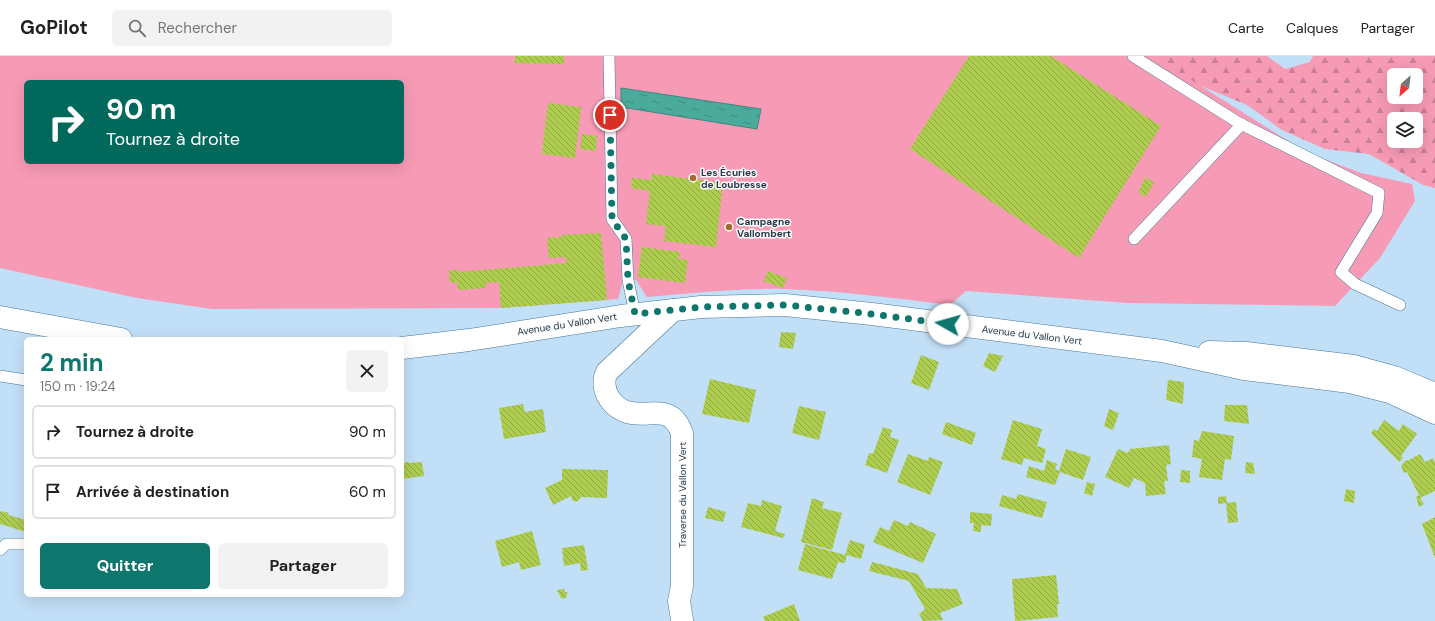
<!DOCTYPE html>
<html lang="fr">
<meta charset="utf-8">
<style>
:root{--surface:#fff;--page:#f2f2f2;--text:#202124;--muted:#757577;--line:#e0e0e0;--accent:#0f766e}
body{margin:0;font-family:"DM Sans",sans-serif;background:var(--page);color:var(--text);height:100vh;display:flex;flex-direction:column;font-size:15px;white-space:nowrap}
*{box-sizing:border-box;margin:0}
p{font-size:13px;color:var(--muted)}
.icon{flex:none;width:22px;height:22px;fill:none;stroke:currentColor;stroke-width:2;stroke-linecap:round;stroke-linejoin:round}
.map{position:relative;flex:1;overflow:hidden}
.details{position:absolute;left:24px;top:281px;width:380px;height:260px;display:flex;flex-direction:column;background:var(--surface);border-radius:6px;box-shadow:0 4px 16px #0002}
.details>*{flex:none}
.banner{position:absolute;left:24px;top:24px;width:380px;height:84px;border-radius:6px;box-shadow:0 4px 16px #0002;background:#00695c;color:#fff;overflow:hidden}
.needle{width:26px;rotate:208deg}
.controls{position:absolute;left:1387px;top:12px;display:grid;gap:8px}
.controls a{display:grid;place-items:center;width:36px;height:36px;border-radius:6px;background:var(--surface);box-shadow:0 4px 16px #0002;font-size:20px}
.pin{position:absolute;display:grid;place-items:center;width:34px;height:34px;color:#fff;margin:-17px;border:2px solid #fff;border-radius:50%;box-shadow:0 1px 4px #0007}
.me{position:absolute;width:44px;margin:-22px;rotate:277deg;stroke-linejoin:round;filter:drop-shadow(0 0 3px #0008)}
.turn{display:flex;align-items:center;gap:14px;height:84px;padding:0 16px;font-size:18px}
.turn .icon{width:52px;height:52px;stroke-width:2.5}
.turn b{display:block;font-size:28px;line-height:34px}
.round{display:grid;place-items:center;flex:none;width:42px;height:42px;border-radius:6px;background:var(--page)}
.head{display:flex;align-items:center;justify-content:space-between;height:68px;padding:0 16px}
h1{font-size:24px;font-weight:700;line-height:30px;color:var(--accent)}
.primary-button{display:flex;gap:8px;margin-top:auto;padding:8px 16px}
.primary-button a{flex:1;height:46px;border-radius:6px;background:var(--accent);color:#fff;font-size:16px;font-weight:700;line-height:46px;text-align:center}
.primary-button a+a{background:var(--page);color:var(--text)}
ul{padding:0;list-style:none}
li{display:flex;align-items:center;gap:12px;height:54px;margin:0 8px 6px;padding:0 8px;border:2px solid var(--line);border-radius:6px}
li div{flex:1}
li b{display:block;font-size:15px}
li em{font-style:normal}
header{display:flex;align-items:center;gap:24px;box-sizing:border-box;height:56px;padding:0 20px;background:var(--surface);border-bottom:1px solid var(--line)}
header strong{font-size:19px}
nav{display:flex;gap:22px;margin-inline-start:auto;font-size:14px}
.search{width:280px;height:36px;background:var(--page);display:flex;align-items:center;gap:10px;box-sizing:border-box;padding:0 14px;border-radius:6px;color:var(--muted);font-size:15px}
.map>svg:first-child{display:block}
.forest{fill:url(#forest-firs);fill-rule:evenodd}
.park{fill:#f79ab5;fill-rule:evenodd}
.water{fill:url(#water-ripples);stroke:#3f8882}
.building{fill:url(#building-back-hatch)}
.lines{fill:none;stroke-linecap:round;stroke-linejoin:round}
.lane-casing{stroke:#46779a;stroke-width:12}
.street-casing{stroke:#46779a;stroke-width:23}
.secondary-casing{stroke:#46779a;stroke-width:23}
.lane{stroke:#fff;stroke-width:11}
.street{stroke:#fff;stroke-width:22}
.secondary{stroke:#fff;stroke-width:22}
.route{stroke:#0f766e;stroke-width:7;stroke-dasharray:0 12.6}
.poi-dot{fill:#a6692e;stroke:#fbfbfb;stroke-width:1.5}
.labels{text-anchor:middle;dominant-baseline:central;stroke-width:3;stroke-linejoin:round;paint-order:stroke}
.poi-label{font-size:10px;font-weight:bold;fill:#253a49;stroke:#fbfbfb;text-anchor:start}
.street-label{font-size:10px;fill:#253a49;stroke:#fbfbfb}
</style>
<header>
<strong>GoPilot</strong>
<div class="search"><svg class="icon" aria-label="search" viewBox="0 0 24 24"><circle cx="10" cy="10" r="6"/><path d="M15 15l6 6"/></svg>Rechercher</div>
<nav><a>Carte</a><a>Calques</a><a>Partager</a></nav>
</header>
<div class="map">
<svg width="1435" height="565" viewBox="0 0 1435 565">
<defs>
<pattern id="forest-firs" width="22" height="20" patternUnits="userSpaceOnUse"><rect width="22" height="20" fill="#f79ab5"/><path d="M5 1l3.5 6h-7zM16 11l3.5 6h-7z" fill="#c87f95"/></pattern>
<pattern id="water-ripples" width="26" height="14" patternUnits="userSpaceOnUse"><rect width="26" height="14" fill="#4aaa9b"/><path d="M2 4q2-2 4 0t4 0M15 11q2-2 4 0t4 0" fill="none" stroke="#3d8b80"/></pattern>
<pattern id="building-back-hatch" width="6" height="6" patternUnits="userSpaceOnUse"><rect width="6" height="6" fill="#aecd4f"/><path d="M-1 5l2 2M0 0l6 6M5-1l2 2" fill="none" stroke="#8da744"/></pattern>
</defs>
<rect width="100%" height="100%" fill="#c1dff7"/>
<path class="forest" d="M 1143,0 L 1267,0 L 1285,13 L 1310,6 L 1313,0 L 1435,0 L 1435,132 L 1423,129 L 1369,98 L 1325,93 L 1282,74 L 1247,49 L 1177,20 ZM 1394,19 L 1416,19 L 1416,41 L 1394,41 ZM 1394,63 L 1416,63 L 1416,85 L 1394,85 Z"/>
<path class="park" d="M 0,0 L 1153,0 L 1306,96 L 1361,117 L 1412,128 L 1415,145 L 1380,202 L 1335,250 L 1128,247 L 966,235 L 950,249 C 895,242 840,235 784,233 C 738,232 692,237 647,241 L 636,224 L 623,225 L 618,243 L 501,252 L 212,253 L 137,242 L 0,212 ZM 26,26 L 402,26 L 402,106 L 26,106 Z"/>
<path class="water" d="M 621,32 L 761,53 L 757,73 L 621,51 Z"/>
<g class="building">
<path d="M 515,0 L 564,0 L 564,8 L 515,7 Z"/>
<path d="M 969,0 L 1051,0 L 1161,70 L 1079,202 L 910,93 Z"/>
<path d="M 548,47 L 581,51 L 575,102 L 542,98 Z"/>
<path d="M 582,78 L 597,80 L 596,95 L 580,93 Z"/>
<path d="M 652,118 L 723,127 L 716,191 L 664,185 L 666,170 L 646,168 L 650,135 L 631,132 L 632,122 L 652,124 Z"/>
<path d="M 1146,121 L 1154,127 L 1146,141 L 1138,136 Z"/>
<path d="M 601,177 L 607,244 L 501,252 L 499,226 L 486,227 L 486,232 L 458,234 L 457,226 L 450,227 L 449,214 L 459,214 L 459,216 L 566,207 L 566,201 L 549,202 L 547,182 L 562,181 L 561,179 Z"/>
<path d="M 642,191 L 680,196 L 679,203 L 688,204 L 685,227 L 638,221 Z"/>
<path d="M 768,215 L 787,222 L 783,232 L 764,225 Z"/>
<path d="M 781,276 L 796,277 L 793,293 L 779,291 Z"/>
<path d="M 989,297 L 1003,300 L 995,316 L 983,310 Z"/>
<path d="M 921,299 L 939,306 L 929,334 L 911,327 Z"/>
<path d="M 710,323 L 756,334 L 749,367 L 702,358 Z"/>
<path d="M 1168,324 L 1184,326 L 1183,348 L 1166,344 Z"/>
<path d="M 523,348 L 525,356 L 543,353 L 546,376 L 504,383 L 499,352 Z"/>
<path d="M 1225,349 L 1247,349 L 1249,368 L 1224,365 Z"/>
<path d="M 799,350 L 826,356 L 819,384 L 792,377 Z"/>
<path d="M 1109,353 L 1119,357 L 1113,374 L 1104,370 Z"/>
<path d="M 1013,364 L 1042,373 L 1037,390 L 1046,393 L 1042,407 L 1024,402 L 1022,409 L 1001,403 Z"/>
<path d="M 1384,364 L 1399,375 L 1403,368 L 1417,378 L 1401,400 L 1403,402 L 1399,406 L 1371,377 L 1374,373 L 1377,375 Z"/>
<path d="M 946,366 L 976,377 L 972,389 L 942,378 Z"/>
<path d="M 883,371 L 892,374 L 890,381 L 899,384 L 887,417 L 865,409 L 869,397 L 873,398 Z"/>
<path d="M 1202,375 L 1234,380 L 1231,404 L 1225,403 L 1222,424 L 1199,421 L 1202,403 L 1192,401 L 1194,384 L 1199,385 Z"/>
<path d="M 1169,389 L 1171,408 L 1166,409 L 1168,425 L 1164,425 L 1166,438 L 1146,440 L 1145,427 L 1134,422 L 1129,432 L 1105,421 L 1118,393 L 1128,397 L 1130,393 Z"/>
<path d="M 1066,393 L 1091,401 L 1083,424 L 1060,416 L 1055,429 L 1026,421 L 1029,410 L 1044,415 L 1047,404 L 1057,408 L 1055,413 L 1059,415 Z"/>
<path d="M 908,398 L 928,405 L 929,401 L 943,406 L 930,439 L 897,426 Z"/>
<path d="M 1420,398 L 1425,406 L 1433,402 L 1435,407 L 1435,435 L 1420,442 L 1424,448 L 1419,451 L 1416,441 L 1419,439 L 1407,416 L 1404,417 L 1401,410 L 1406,404 L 1407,405 Z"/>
<path d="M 409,406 L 409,407 L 422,406 L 424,420 L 402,423 L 402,407 Z"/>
<path d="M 1246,406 L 1253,407 L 1255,418 L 1245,417 Z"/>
<path d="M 562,413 L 608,414 L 607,442 L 581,441 L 579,444 L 576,446 L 572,444 L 571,440 L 553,449 L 545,432 L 562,424 Z"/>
<path d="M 1181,414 L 1190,415 L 1190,427 L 1180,426 Z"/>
<path d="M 1087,426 L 1095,428 L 1092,440 L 1084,437 Z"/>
<path d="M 1346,433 L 1355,435 L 1354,447 L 1344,445 Z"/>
<path d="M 1018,438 L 1047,446 L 1042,462 L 999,450 L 1002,439 L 1016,443 Z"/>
<path d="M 1226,440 L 1227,447 L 1236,446 L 1238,466 L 1228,467 L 1226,447 L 1218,448 L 1218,441 Z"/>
<path d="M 812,442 L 824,446 L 822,452 L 842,457 L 832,494 L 801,486 Z"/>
<path d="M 762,444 L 782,450 L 775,475 L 785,478 L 783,482 L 741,471 L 748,447 L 761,450 Z"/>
<path d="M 708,451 L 726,456 L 723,466 L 705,462 Z"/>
<path d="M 0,455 L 9,457 L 8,459 L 26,464 L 26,476 L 0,468 Z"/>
<path d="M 970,456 L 992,458 L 991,470 L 981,469 L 981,476 L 973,475 L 974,467 L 970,467 Z"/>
<path d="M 1435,461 L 1435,502 L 1422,468 Z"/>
<path d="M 894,464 L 908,470 L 910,466 L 936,478 L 923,507 L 873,486 L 880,471 L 889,475 Z"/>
<path d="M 532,475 L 541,509 L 521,514 L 519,506 L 502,511 L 495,485 Z"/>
<path d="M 850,484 L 865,489 L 861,503 L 847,499 L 845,507 L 838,506 L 832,523 L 798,514 L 805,488 L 845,499 Z"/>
<path d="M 584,489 L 588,514 L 581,515 L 580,507 L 564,510 L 562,492 Z"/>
<path d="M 872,506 L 918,518 L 926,532 L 957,533 L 963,548 L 940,557 L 943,564 L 923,565 L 919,558 L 925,553 L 909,525 L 869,515 Z"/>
<path d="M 1056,519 L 1059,548 L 1057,548 L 1058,561 L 1015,565 L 1012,523 Z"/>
<path d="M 564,533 L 565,536 L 567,536 L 567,540 L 564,543 L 561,542 L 557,534 Z"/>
<path d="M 794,548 L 800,565 L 765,565 L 763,561 Z"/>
</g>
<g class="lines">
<defs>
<g id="lane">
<path d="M 609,0 L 612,163 L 626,183 L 628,224 L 635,258"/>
<path d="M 1133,0 L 1239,67 L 1379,137 L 1377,157 L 1341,216 L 1355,228 L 1400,249"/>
<path d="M 1134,183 L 1242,68"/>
<path d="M 0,320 L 26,324"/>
<path d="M 0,494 L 6,488 L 26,488"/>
</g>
<path id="street" d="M 673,254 L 607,316 C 598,334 614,355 632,357 C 643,359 654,356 664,358 C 674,360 679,369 682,377 L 682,530 L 679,545 L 682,564"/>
<g id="secondary">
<path d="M 0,261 L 121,283"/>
<path d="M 402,292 L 469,284 L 621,260 L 701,251 L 785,249 L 872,258 L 1162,295 L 1244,313 L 1350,326 L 1390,336 L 1435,357"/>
<path d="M 1209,296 L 1246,297 L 1354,310 L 1394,321 L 1435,338"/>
</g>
</defs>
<use href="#lane" class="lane-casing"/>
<use href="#street" class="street-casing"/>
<use href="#secondary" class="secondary-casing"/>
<use href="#lane" class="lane"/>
<use href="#street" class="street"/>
<use href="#secondary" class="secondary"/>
</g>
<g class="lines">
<path class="route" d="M 610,59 L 612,163 L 626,183 L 628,224 L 635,258 L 701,251 L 785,249 L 872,258 L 948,268"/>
</g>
<g class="poi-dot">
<circle cx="693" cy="122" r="4"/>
<circle cx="729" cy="171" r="4"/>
</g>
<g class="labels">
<g class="poi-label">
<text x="701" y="116">Les Écuries<tspan x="701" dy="12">de Loubresse</tspan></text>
<text x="737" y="165">Campagne<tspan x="737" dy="12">Vallombert</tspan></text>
</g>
<g class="street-label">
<text transform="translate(567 268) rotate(-9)">Avenue du Vallon Vert</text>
<text transform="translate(1032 279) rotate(7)">Avenue du Vallon Vert</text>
<text transform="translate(682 439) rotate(-90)">Traverse du Vallon Vert</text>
</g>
</g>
</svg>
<div class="controls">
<a><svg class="needle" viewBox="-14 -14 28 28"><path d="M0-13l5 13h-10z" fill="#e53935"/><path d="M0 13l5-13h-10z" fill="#757577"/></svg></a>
<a><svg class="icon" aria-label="layers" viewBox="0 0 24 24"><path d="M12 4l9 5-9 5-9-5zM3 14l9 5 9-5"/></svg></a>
</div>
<div class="pin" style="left:610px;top:59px;background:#d93025"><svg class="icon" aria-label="arrive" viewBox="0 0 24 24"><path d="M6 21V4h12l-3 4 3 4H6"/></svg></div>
<svg class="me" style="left:948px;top:268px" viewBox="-20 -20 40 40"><circle r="19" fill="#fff"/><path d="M0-13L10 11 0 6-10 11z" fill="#0f766e"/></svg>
<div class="banner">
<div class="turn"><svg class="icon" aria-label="right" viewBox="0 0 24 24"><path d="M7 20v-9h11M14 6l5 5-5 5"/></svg><div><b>90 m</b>Tournez à droite</div></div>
</div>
<section class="details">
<div class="head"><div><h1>2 min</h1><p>150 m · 19:24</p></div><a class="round"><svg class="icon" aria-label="close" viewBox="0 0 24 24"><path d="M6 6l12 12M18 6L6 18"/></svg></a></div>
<ul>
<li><svg class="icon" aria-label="right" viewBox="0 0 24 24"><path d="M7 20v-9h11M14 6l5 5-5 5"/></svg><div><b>Tournez à droite</b></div><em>90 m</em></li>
<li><svg class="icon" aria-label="arrive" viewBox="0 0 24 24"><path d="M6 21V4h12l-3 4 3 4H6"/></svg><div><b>Arrivée à destination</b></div><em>60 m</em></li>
</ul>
<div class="primary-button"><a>Quitter</a><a>Partager</a></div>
</section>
</div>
